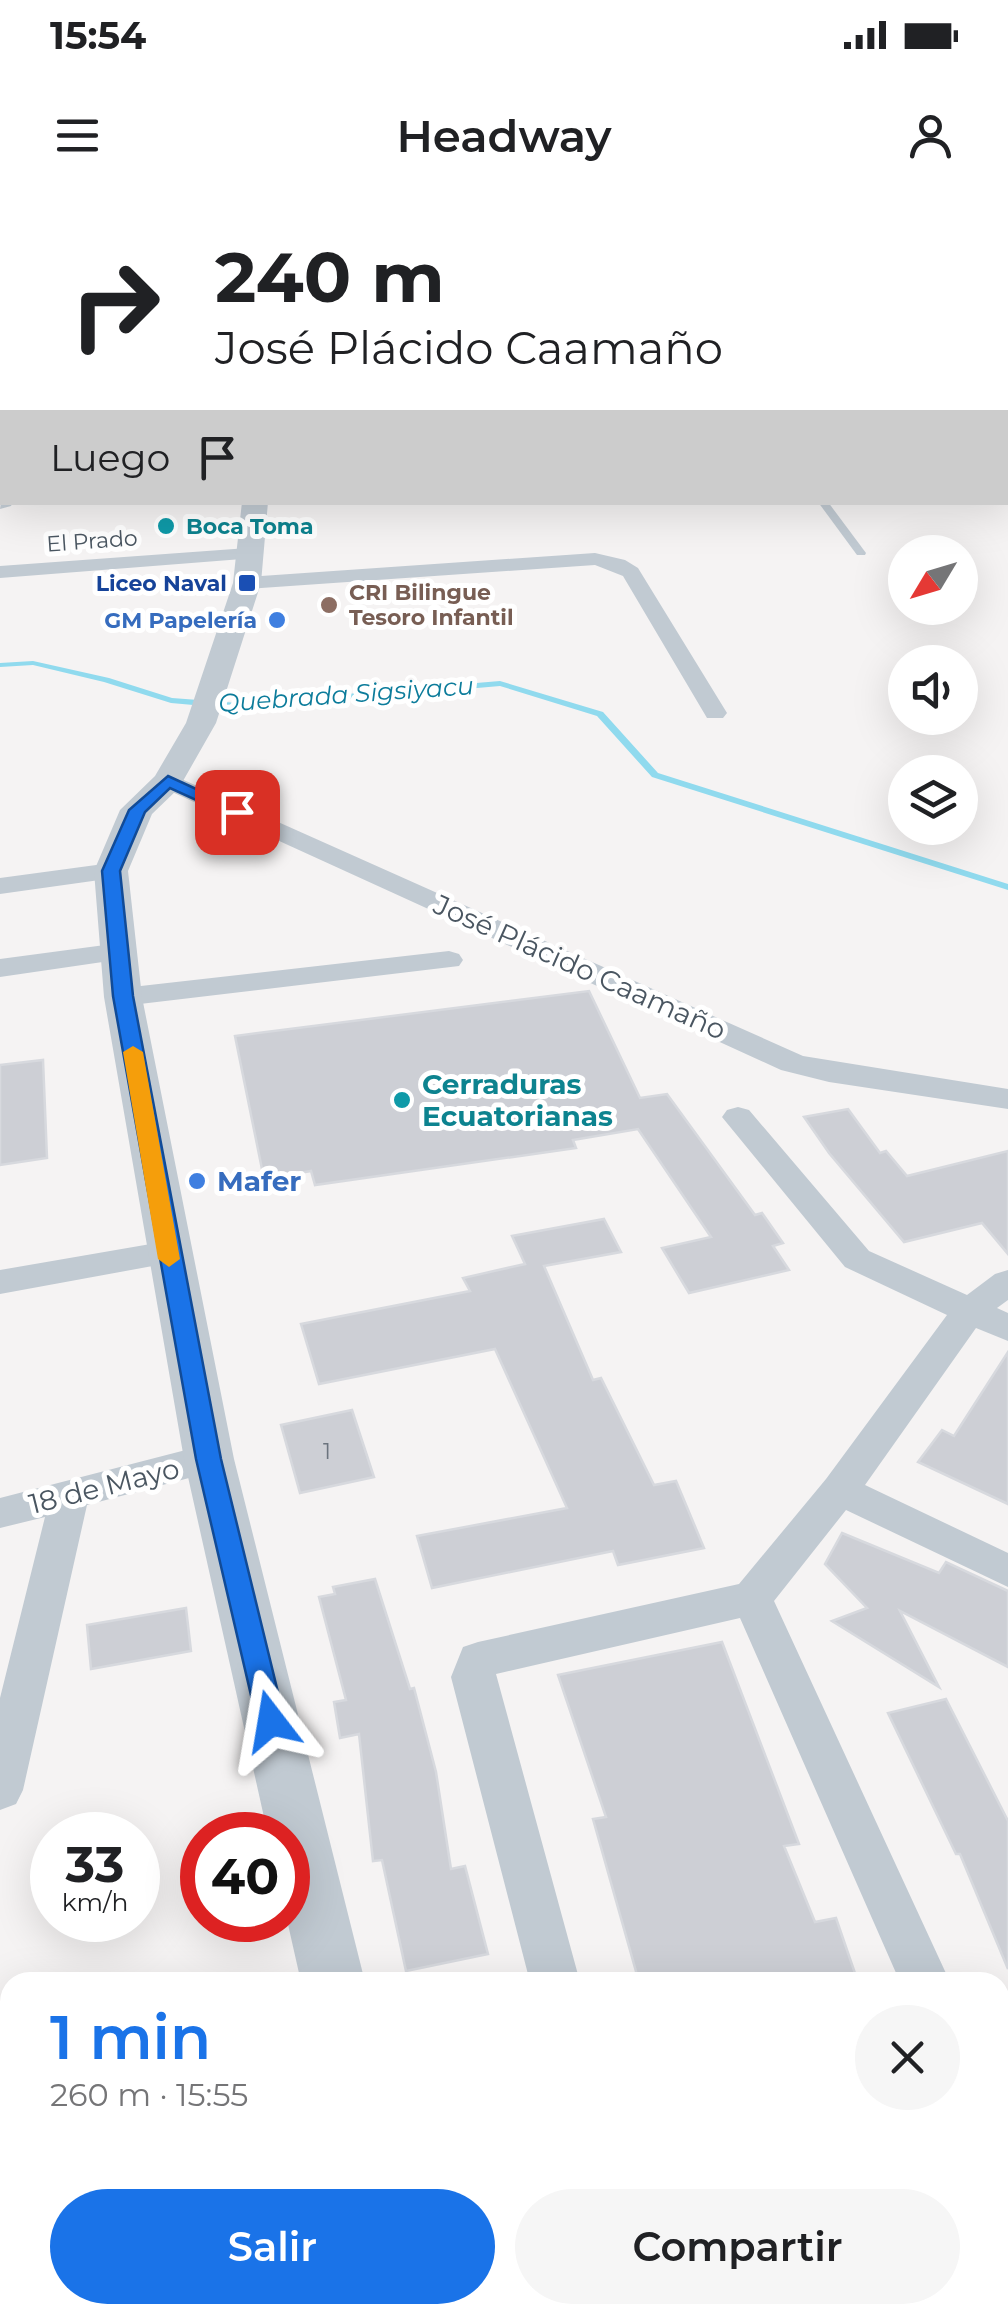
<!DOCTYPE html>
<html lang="es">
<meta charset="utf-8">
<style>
:root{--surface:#fff;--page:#f6f6f6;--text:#202124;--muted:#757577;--accent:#1a73e8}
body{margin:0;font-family:Montserrat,sans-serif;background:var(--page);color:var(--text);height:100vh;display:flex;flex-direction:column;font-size:38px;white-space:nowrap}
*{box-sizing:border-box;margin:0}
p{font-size:32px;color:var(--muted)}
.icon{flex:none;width:55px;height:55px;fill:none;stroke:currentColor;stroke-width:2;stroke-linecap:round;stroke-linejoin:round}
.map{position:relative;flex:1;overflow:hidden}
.drawer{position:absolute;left:0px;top:1772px;width:1010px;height:352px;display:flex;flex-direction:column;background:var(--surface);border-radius:30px 30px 0 0;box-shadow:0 10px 40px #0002}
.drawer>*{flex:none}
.hud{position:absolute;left:0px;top:0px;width:1010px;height:305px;box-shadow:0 10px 40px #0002;background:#fff;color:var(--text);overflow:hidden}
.needle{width:65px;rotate:232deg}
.tools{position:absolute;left:888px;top:335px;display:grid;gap:20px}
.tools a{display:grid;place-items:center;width:90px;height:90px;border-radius:50%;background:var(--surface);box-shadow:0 10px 40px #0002;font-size:50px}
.speed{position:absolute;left:30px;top:1612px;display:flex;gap:20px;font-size:50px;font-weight:700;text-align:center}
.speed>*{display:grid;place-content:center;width:130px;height:130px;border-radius:50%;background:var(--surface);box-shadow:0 10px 40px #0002;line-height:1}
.speed small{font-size:25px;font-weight:400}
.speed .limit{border:15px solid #d22;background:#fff;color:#111}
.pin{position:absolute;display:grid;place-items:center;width:85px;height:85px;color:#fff;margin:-42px;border-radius:20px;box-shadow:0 5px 15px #0006}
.me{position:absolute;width:110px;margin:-55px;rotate:346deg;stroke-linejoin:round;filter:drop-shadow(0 0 8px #0008)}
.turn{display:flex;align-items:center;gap:35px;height:210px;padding:0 50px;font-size:45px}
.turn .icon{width:130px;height:130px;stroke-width:2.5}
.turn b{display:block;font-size:70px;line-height:85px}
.then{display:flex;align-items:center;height:95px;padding:0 50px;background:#0003;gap:20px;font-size:38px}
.round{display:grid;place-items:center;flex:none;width:105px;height:105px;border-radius:52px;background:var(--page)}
.summary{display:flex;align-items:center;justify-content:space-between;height:170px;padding:0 50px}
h1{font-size:60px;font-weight:600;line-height:75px;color:var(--accent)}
.action{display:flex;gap:20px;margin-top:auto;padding:20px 50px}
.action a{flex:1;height:115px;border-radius:60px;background:var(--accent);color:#fff;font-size:40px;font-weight:600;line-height:115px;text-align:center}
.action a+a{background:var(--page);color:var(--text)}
.status{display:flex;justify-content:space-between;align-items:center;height:70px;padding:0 50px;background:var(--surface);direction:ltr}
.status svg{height:28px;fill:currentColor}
header{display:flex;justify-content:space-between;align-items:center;height:130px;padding:0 50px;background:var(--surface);font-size:45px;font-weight:600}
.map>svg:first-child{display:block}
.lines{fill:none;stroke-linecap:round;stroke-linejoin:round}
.stream{fill:#90daee;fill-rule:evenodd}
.river{fill:#90daee;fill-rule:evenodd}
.building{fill:#cdcfd5;stroke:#d7d9de;stroke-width:2.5}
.service{fill:#c1cad2;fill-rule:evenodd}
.minor{fill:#c1cad2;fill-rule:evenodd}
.tertiary{fill:#c1cad2;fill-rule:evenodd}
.secondary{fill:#c1cbd6;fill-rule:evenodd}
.route{fill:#1a73e8;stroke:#114b97;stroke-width:2.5}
.slow{fill:#f59e0b}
.culture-dot{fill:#0f9aa8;stroke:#fff;stroke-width:4}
.transit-dot{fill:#1a4fb4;stroke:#fff;stroke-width:4}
.education-dot{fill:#8d6e63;stroke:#fff;stroke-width:4}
.shop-dot{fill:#3f7fe0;stroke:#fff;stroke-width:4}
.labels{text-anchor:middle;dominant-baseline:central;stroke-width:10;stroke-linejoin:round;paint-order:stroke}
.far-culture-label{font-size:22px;font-weight:bold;fill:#0d838f;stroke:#fff;text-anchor:start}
.far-street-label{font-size:22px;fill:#4a5661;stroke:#fff}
.far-transit-label{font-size:22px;font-weight:bold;fill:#164399;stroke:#fff;text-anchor:end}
.far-education-label{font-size:22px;font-weight:bold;fill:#785e54;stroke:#fff;text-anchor:start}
.far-shop-label{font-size:22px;font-weight:bold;fill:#366cbe;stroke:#fff;text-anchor:end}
.number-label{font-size:22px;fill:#6b747e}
.far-water-label{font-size:25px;font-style:italic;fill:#0c7c9b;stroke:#fff}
.street-label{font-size:28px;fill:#4a5661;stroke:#fff}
.culture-label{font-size:28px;font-weight:bold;fill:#0d838f;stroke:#fff;text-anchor:start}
.shop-label{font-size:28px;font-weight:bold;fill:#366cbe;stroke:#fff;text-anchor:start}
</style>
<div class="status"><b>15:54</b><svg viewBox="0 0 49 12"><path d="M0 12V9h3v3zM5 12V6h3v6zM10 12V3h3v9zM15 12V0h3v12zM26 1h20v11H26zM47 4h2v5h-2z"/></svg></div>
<header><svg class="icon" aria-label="menu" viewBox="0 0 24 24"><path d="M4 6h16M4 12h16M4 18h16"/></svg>Headway<svg class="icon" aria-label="person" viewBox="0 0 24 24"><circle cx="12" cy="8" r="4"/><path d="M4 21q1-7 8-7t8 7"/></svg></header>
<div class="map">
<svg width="1008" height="2123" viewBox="0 0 1008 2123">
<rect width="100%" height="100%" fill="#f5f3f3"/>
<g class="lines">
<path class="stream" d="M 33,461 L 109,478 L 172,498 L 238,503 L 500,481 L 603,512 L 658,573 L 1008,684 L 1008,690 L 652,577 L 597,516 L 500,486 L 238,509 L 171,503 L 104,482 L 33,465 L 0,467 L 0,463 Z"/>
<g class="river">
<rect x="0" y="15" width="2" height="18"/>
<rect x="0" y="232" width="2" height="24"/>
</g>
</g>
<g class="building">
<path d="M 589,791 L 640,898 L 667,894 L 755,1015 L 762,1013 L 783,1043 L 773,1046 L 789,1070 L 689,1093 L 662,1048 L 711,1037 L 638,929 L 573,940 L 576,948 L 315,985 L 311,971 L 264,979 L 235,836 Z"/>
<path d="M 43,860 L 47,958 L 0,965 L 0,865 Z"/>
<path d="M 848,909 L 880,953 L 886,951 L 907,976 L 1008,951 L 1008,1054 L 982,1023 L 904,1042 L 829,953 L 804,917 Z"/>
<path d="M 604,1019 L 621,1052 L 544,1066 L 593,1180 L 601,1178 L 654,1285 L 676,1281 L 704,1348 L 618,1365 L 613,1351 L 432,1388 L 417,1336 L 567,1308 L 495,1149 L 319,1184 L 301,1124 L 470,1091 L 463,1078 L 525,1064 L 512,1036 Z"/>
<path d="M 1008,1152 L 1008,1304 L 918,1262 L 942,1230 L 954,1236 Z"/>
<path d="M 352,1210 L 374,1277 L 300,1293 L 281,1225 Z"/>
<path d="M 842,1333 L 939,1373 L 946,1362 L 1008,1391 L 1008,1467 L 900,1411 L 939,1487 L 832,1421 L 867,1408 L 825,1364 Z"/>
<path d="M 375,1379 L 410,1489 L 414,1488 L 436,1572 L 451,1669 L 465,1666 L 488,1754 L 406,1771 L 382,1660 L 373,1661 L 359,1534 L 340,1538 L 334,1502 L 346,1500 L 319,1397 L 335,1394 L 333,1387 Z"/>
<path d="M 186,1408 L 191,1451 L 91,1469 L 87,1425 Z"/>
<path d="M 722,1442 L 799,1644 L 784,1646 L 815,1722 L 836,1718 L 858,1782 L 639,1782 L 593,1619 L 606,1617 L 558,1475 Z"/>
<path d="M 946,1499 L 1008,1621 L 1008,1769 L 960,1654 L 956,1654 L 888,1513 Z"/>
</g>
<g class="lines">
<path class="service" d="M 818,302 L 828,302 L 866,353 L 865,355 L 857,355 Z"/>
<g class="minor">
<path d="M 930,0 L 946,0 L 948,2 L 932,2 Z"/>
<path d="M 2,296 L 2,302 L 13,302 L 11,306 L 0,309 Z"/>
<path d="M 248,348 L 258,354 L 255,358 L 0,378 L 0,366 Z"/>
<path d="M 595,353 L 625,360 L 638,368 L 727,513 L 723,518 L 707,518 L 623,376 L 595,365 L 247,389 L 236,383 L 247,377 Z"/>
<path d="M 168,573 L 803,856 L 1008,889 L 1008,909 L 829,882 L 781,870 L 159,586 L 155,581 Z"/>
<path d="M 111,663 L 121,665 L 125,671 L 121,677 L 0,694 L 0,678 Z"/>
<path d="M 120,743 L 130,746 L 134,752 L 130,758 L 0,777 L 0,759 Z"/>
<path d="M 449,751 L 459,754 L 463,760 L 459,766 L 123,806 L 113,803 L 108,797 L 113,791 L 123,788 Z"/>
<path d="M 738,907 L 749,910 L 869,1051 L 967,1095 L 995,1074 L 1008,1070 L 1008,1100 L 997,1108 L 1008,1113 L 1008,1141 L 976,1128 L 865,1285 L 1008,1353 L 1008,1387 L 846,1310 L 774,1401 L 950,1782 L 900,1782 L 740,1418 L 496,1474 L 580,1782 L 530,1782 L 451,1477 L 463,1447 L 478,1442 L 739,1384 L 826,1279 L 947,1115 L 845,1067 L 722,917 L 727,910 Z"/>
<path d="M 168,1041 L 180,1045 L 185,1053 L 180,1061 L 0,1094 L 0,1070 Z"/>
<path d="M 209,1244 L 223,1249 L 229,1259 L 223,1269 L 87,1305 L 23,1590 L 16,1604 L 0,1610 L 0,1498 L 45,1317 L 0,1328 L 0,1298 Z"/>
<path d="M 558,2115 L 635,2115 L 632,2123 L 555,2123 Z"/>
</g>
<g class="tertiary">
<path d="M 451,0 L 469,0 L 470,2 L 453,2 Z"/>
<path d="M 2,190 L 2,204 L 0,205 L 0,191 Z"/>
<path d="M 242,302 L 268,302 L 261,383 L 216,523 L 179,588 L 152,614 L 128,671 L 142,797 L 234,1259 L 365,1782 L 301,1782 L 287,1720 L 288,1635 L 268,1635 L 184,1259 L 104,797 L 94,671 L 120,610 L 155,576 L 186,523 L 233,383 Z"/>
<path d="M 376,2115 L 448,2115 L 450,2123 L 378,2123 Z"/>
</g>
<g class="secondary">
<rect x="0" y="126" width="2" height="14"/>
<path d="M 2,200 L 2,216 L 0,217 L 0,201 Z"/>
</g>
</g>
<path class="route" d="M 168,576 L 246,612 L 231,616 L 170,588 L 145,612 L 120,671 L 133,796 L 221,1259 L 285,1521 L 281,1529 L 271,1533 L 261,1529 L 257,1521 L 196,1259 L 113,796 L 102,671 L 129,610 Z"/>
<path class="slow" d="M 133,846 L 143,852 L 180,1059 L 169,1067 L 158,1059 L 123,852 Z"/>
<g class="culture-dot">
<circle cx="166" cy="326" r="10"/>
<circle cx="402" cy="900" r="10"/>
</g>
<rect class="transit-dot" x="237" y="373" width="20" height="20" rx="5"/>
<circle class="education-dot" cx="329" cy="405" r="10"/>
<g class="shop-dot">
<circle cx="277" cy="420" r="10"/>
<circle cx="197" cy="981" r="10"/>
</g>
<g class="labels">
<g class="far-culture-label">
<text x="186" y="326">Boca Toma</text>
</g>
<g class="far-street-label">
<text transform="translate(92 341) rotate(-4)">El Prado</text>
</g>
<g class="far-transit-label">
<text x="227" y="383">Liceo Naval</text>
</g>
<g class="far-education-label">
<text x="349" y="392">CRI Bilingue<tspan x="349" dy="25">Tesoro Infantil</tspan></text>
</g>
<g class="far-shop-label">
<text x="257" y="420">GM Papelería</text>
</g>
<g class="number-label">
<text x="327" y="1251">1</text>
</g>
<g class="far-water-label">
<text transform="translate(346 494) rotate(-4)">Quebrada Sigsiyacu</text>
</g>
<g class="street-label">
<text transform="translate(580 767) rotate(24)">José Plácido Caamaño</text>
<text transform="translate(104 1286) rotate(-14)">18 de Mayo</text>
</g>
<g class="culture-label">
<text x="422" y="884">Cerraduras<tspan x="422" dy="32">Ecuatorianas</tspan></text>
</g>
<g class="shop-label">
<text x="217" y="981">Mafer</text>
</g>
</g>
</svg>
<div class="tools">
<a><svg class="needle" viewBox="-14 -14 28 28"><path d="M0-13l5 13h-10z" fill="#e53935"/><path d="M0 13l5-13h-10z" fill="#757577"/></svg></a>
<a><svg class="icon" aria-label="sound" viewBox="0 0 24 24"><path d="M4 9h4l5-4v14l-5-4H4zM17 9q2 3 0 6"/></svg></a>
<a><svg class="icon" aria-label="layers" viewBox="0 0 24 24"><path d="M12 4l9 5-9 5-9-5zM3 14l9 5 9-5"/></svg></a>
</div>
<div class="speed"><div>33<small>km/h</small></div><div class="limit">40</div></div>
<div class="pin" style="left:237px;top:612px;background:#d93025"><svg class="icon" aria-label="arrive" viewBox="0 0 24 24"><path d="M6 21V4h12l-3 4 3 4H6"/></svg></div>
<svg class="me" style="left:271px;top:1521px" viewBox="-20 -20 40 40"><path d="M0-17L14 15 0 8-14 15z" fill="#1a73e8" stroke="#fff" stroke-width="4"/></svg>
<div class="hud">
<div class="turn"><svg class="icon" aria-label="right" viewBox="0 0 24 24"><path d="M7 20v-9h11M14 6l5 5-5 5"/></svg><div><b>240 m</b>José Plácido Caamaño</div></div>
<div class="then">Luego<svg class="icon" aria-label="arrive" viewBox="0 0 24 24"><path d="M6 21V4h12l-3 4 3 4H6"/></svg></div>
</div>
<section class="drawer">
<div class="summary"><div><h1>1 min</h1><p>260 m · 15:55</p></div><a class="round"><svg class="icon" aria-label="close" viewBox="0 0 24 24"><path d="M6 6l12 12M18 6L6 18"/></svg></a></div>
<div class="action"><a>Salir</a><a>Compartir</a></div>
</section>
</div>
